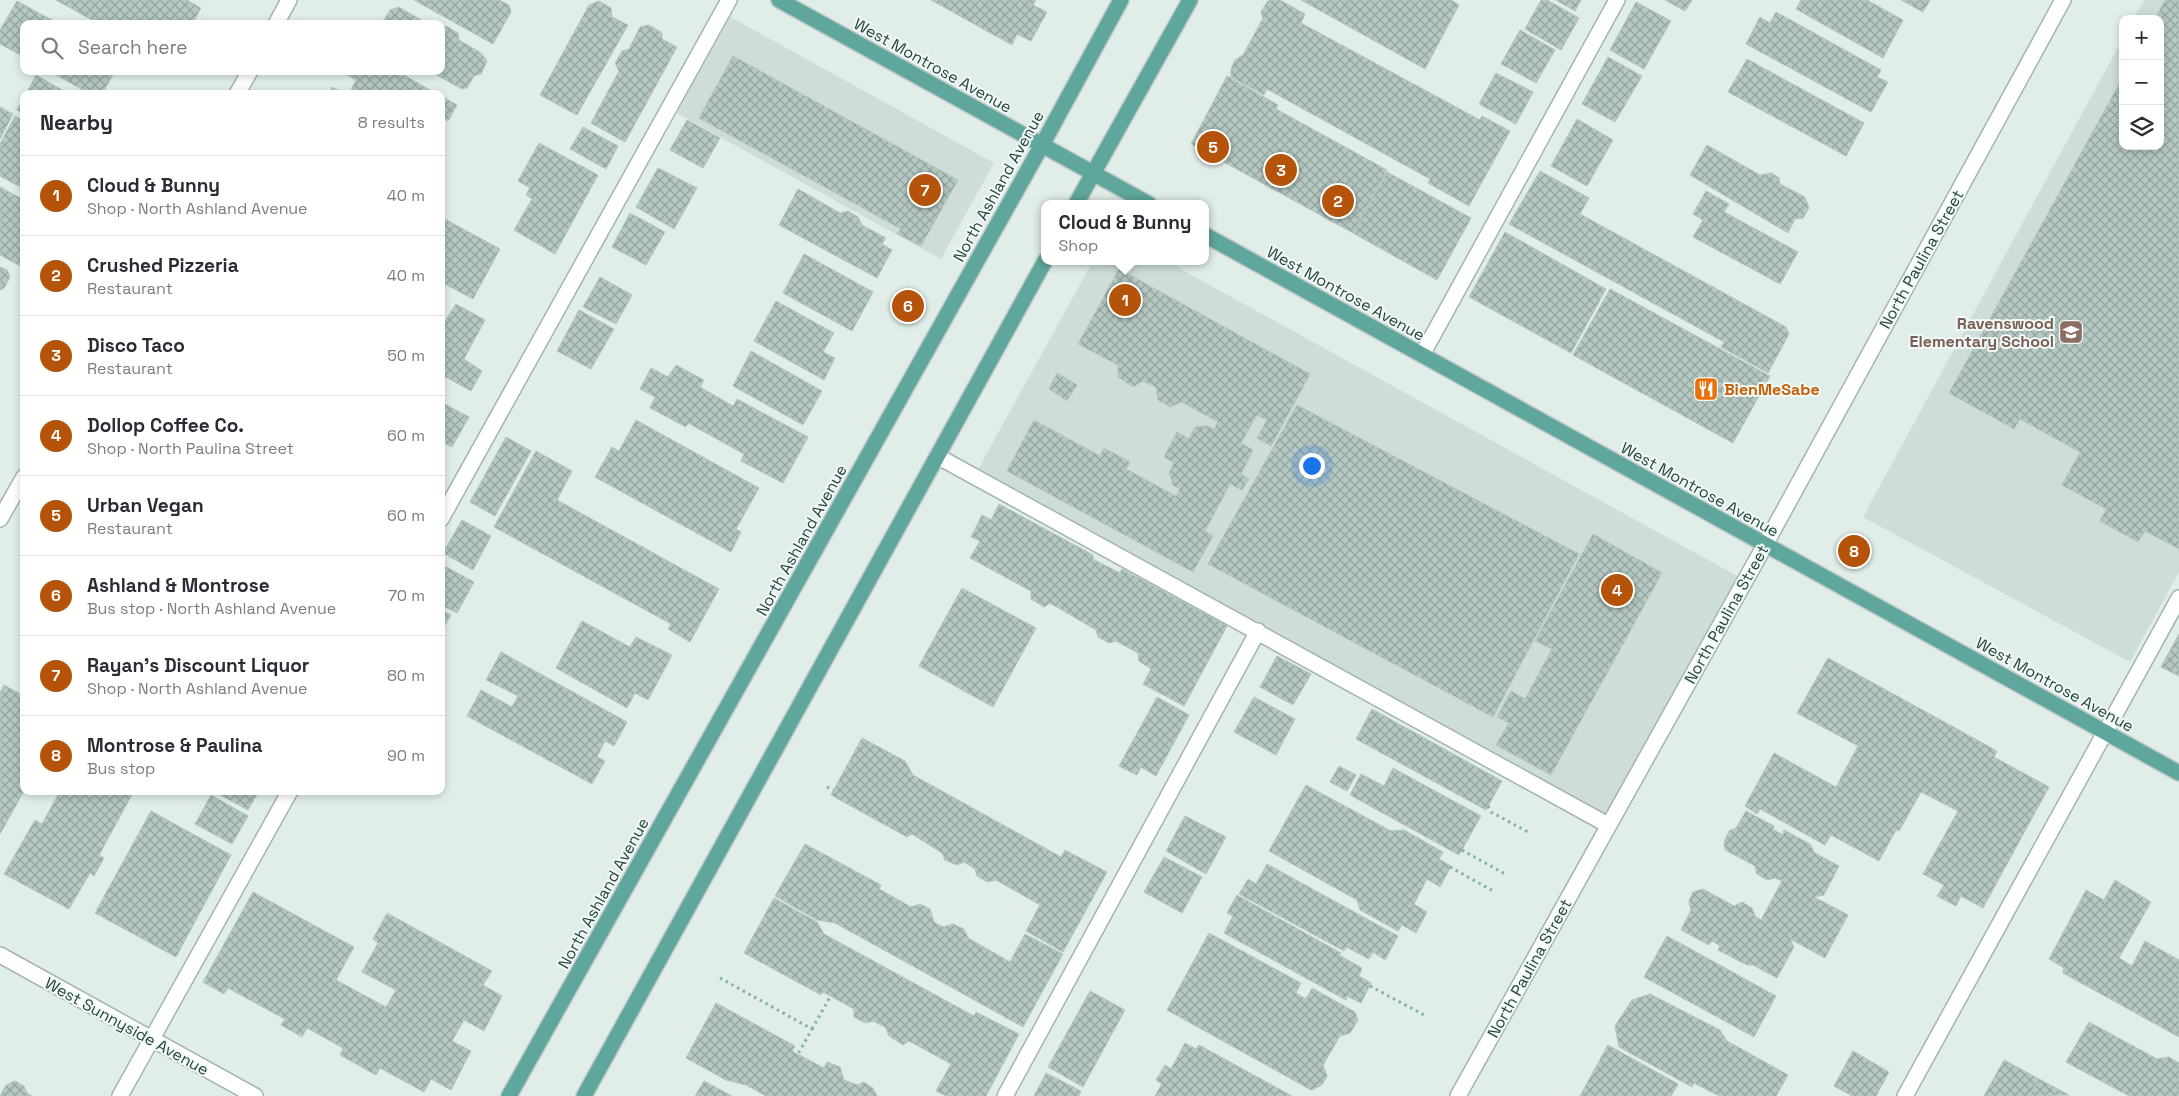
<!DOCTYPE html>
<meta charset="utf-8">
<style>
body{margin:0;font-family:"Space Grotesk",sans-serif;background:#f7f7f7;color:#2b2b33}
.controls{position:absolute;right:15px;top:15px;display:grid;overflow:hidden;border-radius:10px;box-shadow:0 2px 8px #0003}
.controls button{width:45px;height:45px;display:grid;place-items:center;padding:0;border:0;border-bottom:1px solid #e1e1e2;background:#fff;color:#2b2b33;font:25px sans-serif}
.you{position:absolute;left:1311px;top:465px;width:18px;height:18px;margin:-12px;border:4px solid #fff;border-radius:50%;background:#1a73e8;box-shadow:0 0 0 8px #1a73e833}
.badge{display:grid;place-items:center;width:32px;height:32px;border-radius:50%;background:#b45309;color:#fff;font-size:16px;font-weight:700}
.pin{position:absolute;translate:-50% -50%;border:2px solid #fff;box-shadow:0 1px 5px #0006}
.popup{position:absolute;left:1041px;top:200px;width:168px;height:65px;box-sizing:border-box;display:grid;place-content:center;border-radius:10px;background:#fff;filter:drop-shadow(0 1px 4px #0005);font-size:16px;white-space:nowrap;color:#7c7c81}
.popup b{font-size:19px;color:#2b2b33}
.popup::after{content:'';position:absolute;left:50%;top:100%;margin-left:-10px;border:10px solid transparent;border-top-color:#fff}
.list{margin:0;padding:0;list-style:none}
h2{display:flex;justify-content:space-between;align-items:center;height:65px;margin:0;padding:0 20px;font-size:21px}
h2 small{font-size:16px;font-weight:400;color:#7c7c81}
.list li{display:grid;grid-template-columns:32px 1fr auto;gap:15px;align-items:center;box-sizing:border-box;height:80px;padding:0 20px;border-top:1px solid #e1e1e2}
.list b{display:block;font-size:19px;white-space:nowrap}
.list p{margin:0;font-size:16px;white-space:nowrap;color:#7c7c81}
.list em{font-size:16px;font-style:normal;color:#7c7c81}
.icon{flex:none;width:28px;height:28px;fill:none;stroke:currentColor;stroke-width:2;stroke-linecap:round;stroke-linejoin:round}
.map{position:relative;flex:none;width:2179px;height:1096px;overflow:hidden}
.search{position:absolute;background:#fff;box-shadow:0 2px 8px #0003;left:20px;top:20px;width:425px;height:55px;display:flex;align-items:center;gap:12px;box-sizing:border-box;padding:0 18px;border-radius:10px;color:#7c7c81;font-size:19px}
.panel{position:absolute;background:#fff;box-shadow:0 2px 8px #0003;left:20px;top:90px;width:425px;height:705px;border-radius:10px}
.map>svg:first-child{display:block}
</style>
<div class="map">
<svg width="2179" height="1096" viewBox="0 0 2179 1096">
<defs>
<pattern id="building-cross-hatch" width="8" height="8" patternUnits="userSpaceOnUse" patternTransform="scale(1.25)"><rect width="8" height="8" fill="#b5c8c2"/><path d="M0 0l8 8M0 8l8-8" fill="none" stroke="#93a49f"/></pattern>
</defs>
<rect width="100%" height="100%" fill="#e0ede8"/>
<path fill="#ceddd8" d="M2144,0h35v572l-49,90 -267,-145 260,-479v108h37v-127h-27z
M727,15l267,148 -53,96 -268,-148z
M1093,261h73l573,316 -133,241 -629,-347z"/>
<path fill="url(#building-cross-hatch)" stroke="#b2c7c0" d="M56,0h131l14,8 -9,16h-93z
M414,0h85l10,5 2,7 -18,32z
M931,0h105l-3,5 14,7 -16,29 -14,-7 -5,11z
M1270,0h10l25,14 -4,9 179,97 2,-4 28,15 -41,75 -41,-23 2,-4 -163,-90 -3,6 -33,-18v-8l4,-9 8,-5 20,-37 -2,-6 6,-10z
M1301,0h150l8,5 -34,64z
M1541,0h6l32,18 -18,32 -36,-21z
M1556,0h25l-6,11z
M1665,0h27l-7,11z
M1801,0h66l36,20 -20,38 -87,-49z
M1901,0h29l-7,12z
M2165,0h14v549l-34,-18 -7,11 -38,-21 6,-12 -44,-24 18,-33 -60,-33 -6,10 -65,-36 174,-316v69h37v-127h-5z
M17,1l42,23h-35v33l-24,-13v-14z
M599,1l12,7 1,9 16,8 -51,90 -37,-20 49,-90z
M1636,2l35,19 -27,48 -34,-19z
M399,7l29,17h-43l-1,-4 6,-10z
M1776,12l105,58 -4,7 11,5 -17,30 -125,-68 14,-27 10,6z
M649,25l13,8v6l15,8 -52,95 -34,-19 28,-52 -4,-8 7,-12 7,-2 11,-22z
M446,26l12,7 1,7 22,13 6,8 -6,13 -7,2 -7,12 -5,1 -33,-18h12v-43z
M1520,30l35,20 -19,33 -35,-19z
M733,56l225,124 -37,66 -24,-12 4,-5 -202,-111z
M1608,57l34,19 -27,46 -33,-18z
M1747,59l117,64 -18,33 -118,-64z
M49,71h66l-13,23h-12z
M340,71h57l40,23h-88l7,-14z
M1496,73l37,19 -17,32 -37,-20z
M36,75l33,19h-43z
M1227,76l51,29 -2,4 111,61 -34,63 -162,-89z
M332,87l13,7h-16z
M441,96l16,9 -9,16 -7,-5z
M24,97v17l-7,-4z
M0,107l13,7 -13,25z
M15,116l9,5v68l-24,-13v-32z
M1577,119l36,21 -26,46 -36,-20z
M687,120l33,18 -17,30 -33,-18z
M583,127l35,19 -12,23 -36,-20z
M539,143l59,32 -43,79 -41,-24 18,-31 -6,-4 4,-7 -12,-7z
M1707,145l53,30 12,-2 7,5 1,6 25,13 4,11 -6,10 -8,1 -7,14 -98,-58z
M658,168l39,20 -23,41 -38,-22z
M1540,171l49,27 -9,16 206,113 3,7 -21,39 -47,-26 3,-5 -215,-118z
M1387,172l84,46 -34,62 -84,-47z
M0,187l24,13v64l-2,3 -22,-12z
M798,189l42,24 8,-2 10,6 4,8 24,13 -4,6 10,6 -15,28 -98,-53z
M1706,191l23,13 -5,8 74,40 -18,32 -87,-47 10,-17 -10,-6z
M630,213l35,19 -19,33 -34,-18z
M441,217l59,32 -27,50 -32,-17z
M1505,232l101,57 -35,64 -102,-56z
M804,254l69,38 -21,39 -69,-38z
M0,267l7,3 3,7 -6,11 -4,2z
M1119,269l191,105 -39,72 -14,-8 10,-18 -10,-5 -16,28 12,7 -12,24 8,5 -7,11 -12,-6 -25,47 8,5 -20,36 -186,-101 27,-51 66,36 4,-8 26,14 -4,7 50,27 4,-7 -7,-4 -4,-12 5,-10 -10,-6 13,-25 12,7 6,-12 12,-1 7,3 4,-7 -36,-20 -12,5 -12,-7 -2,-13 -13,-6 -10,6 -15,-10v-12l-40,-21z
M600,277l32,18 -16,29 -33,-17z
M1610,289l160,87 -37,67 -160,-88z
M776,301l58,32 -11,19 12,6 -11,22 -70,-39z
M456,304l29,16 -21,39 18,12 -11,20 -25,-14 -5,8v-58z
M579,310l35,19 -23,40 -34,-18z
M751,351l71,40 -19,34 -70,-39z
M676,365l28,15 -4,7 33,19 4,-7 71,38 -25,46 -42,-22 3,-7 -56,-31 -2,4 -36,-19 5,-11 -15,-8 11,-21 17,9z
M1057,373l20,12 -10,16 -18,-12z
M441,402l28,15 -17,30 -11,-6z
M1297,405l282,149 -86,163 -285,-153z
M636,420l123,68 -23,41 5,3 -10,20 -136,-75 17,-30 7,4z
M506,437l25,14 -36,65 -25,-14z
M536,451l36,20 -15,29 162,89 -29,53 -22,-13 3,-5 -177,-97z
M999,504l94,51v4l27,14 2,-4 105,57 -43,80 -41,-22 8,-15 -12,-8 -1,-8 -22,-12 -7,2 -11,-6 -2,-7 -46,-27 -6,4 -13,-8v-8l-61,-33 10,-17 -9,-4 11,-22 9,5z
M462,520l29,16 -18,34 -30,-17z
M1593,534l69,39 -111,202 -55,-30 13,-22 -12,-6 14,-26 14,8 27,-50 -17,-8z
M441,564l33,18 -17,31 -16,-8z
M962,588l74,40 -43,79 -74,-41z
M441,610l10,5 -10,17z
M582,621l48,26 6,-10 36,18 -24,45 -13,-7 -8,15 -71,-40z
M2179,634v42l-18,-9z
M501,652l126,70 -13,24 -9,-5 -8,16 8,4 -13,23 -125,-68 14,-26 31,17 6,-11 -32,-16z
M1277,656l34,18 -18,31 -33,-18z
M1828,658l169,93 -3,6 55,30 -66,121 -22,-12 -5,10 -19,-10 7,-11 -21,-11 35,-63 -37,-19 -22,39 -3,-1 -17,31 -48,-26 -6,10 -65,-36 -3,5 -12,-8 29,-53 62,34 22,-41 -61,-33z
M4,685l20,11v95l-24,43v-141z
M1157,697l32,18 -33,61 -15,-9 -4,8 -18,-9z
M1254,697l41,22 -19,36 -42,-23z
M1372,709l130,72 -16,29 -130,-71z
M862,738l43,23 8,14 148,82 4,-7 42,22 -44,80 -37,-21 14,-26 -44,-25 -9,2 -10,-6 -2,-7 -11,-7 -7,3 -12,-5 -3,-7 -30,-19 -5,3 -76,-42z
M1339,766l17,9 -9,16 -17,-9z
M1393,768l88,48 -22,39 -109,-60 11,-21 23,12z
M1306,785l85,46 13,-1 39,22 -4,7 12,7 -11,21 -13,-8 -13,25 13,8 -11,21 -14,-8 -4,6 -38,-21 -3,-10 -88,-49z
M60,791h74l-35,64 5,3 -10,18 -4,-3 -21,36 -65,-35 31,-54 7,4z
M213,791h46l-11,19z
M211,795l37,21 -16,28 -37,-20z
M151,811l80,44 -55,102 -81,-44z
M1746,811l28,15 -1,3 10,6 1,-5 26,14 5,9 24,13 -15,29 -10,2 34,18 -23,43 -35,-19 4,8 -17,31 -24,-13h-6l-29,-15 2,-4 -8,-5 -3,4 -28,-15 10,-20 -2,-9 4,-9 10,-3 31,17 8,-4 10,6 3,8 6,4 21,-39 -7,-3 -8,2 -10,-6 -2,-8 -30,-16 -1,-8 5,-11 7,-3z
M1185,816l41,21 -20,37 -40,-23z
M805,844l76,41 -2,4 32,18 9,-3 10,5 4,13 9,5 10,-3 11,5 4,9 42,24 15,-28 38,20 -40,73 -188,-104 -18,-3 -42,-24z
M1164,857l38,20 -20,36 -38,-21z
M1267,864l131,72 -13,24 -12,-8 -4,7 -23,-12 -2,4 -105,-57 9,-15 8,5z
M2115,880l36,22 -32,56 13,8 13,-25 34,19v77l-116,-64 1,-5 -15,-9 37,-69 18,10z
M253,892l101,55 -18,33 50,27 10,-17 -34,-18 16,-29 -5,-4 14,-26 105,58 -9,14 19,11 -18,35 -20,-11 -12,21 19,10 -20,39 -20,-11 -7,13 -44,-24 -4,7 -36,-20 3,-7 -36,-20 -5,9 -21,-12 4,-6 -4,-2 -53,-29 -4,6 -21,-12z
M1237,895l104,58 -2,2 23,13 -3,8 12,7 -10,20 -14,-7 -1,4 -122,-67 9,-17 -6,-3z
M774,898l43,24 7,12 150,82 2,-4 43,22 -33,62h-40l-10,-5 15,-27 -42,-23 -6,4 -14,-9 -4,-9 -12,-6 -8,2 -11,-6v-8l-31,-17 -2,3 -77,-42z
M1209,933l92,50 -5,10 10,6 6,-11 43,24 3,8 -8,13 -10,3 -17,29 4,11 -5,9 -11,5 -144,-80z
M1667,936l109,60 -22,41 -110,-60z
M1090,991l35,19 -42,77 -35,-20z
M1650,994l70,36 7,11 61,34 -12,21h-57l-25,-13 -2,4 -73,-40 -4,-21 17,-26z
M716,1003l79,43 -3,5 32,17 3,-6 13,5 4,13 13,5 7,-3 9,6 4,8h-111l-20,-11 -20,-5 -40,-22z
M2089,1022l68,37 12,-2 10,6v33h-50l-63,-34z
M1185,1043l11,6 3,-4 93,51h-137l7,-12 -6,-4 9,-15 6,4z
M1608,1045l70,39 -7,12h-91z
M1853,1051l36,21 -13,24h-24l-18,-10z
M2004,1060l35,19 -10,17h-45z
M1046,1073l35,18 -2,5h-45z
M2039,1079l30,16 -40,1z
M15,1081l9,5 3,7 5,3h-32l6,-11z
M704,1081l28,15h-37z"/>
<g fill="none" stroke-linecap="round" stroke-linejoin="round">
<defs>
<path id="minor" d="M276,24l13,-24
M237,94l13,-23
M1422,355l195,-355
M937,456l671,369
M0,519l24,-42
M441,519l288,-519
M0,955l255,141
M120,1096l170,-305
M1005,1096l253,-465
M1458,1096l307,-551 298,-545
M1905,1096l274,-498"/>
<path id="major" d="M779,0l370,204
M1076,204l114,-204
M1205,235l974,538
M509,1096l533,-951 79,-145
M584,1096l461,-835"/>
</defs>
<use href="#minor" stroke="#a2b5b0" stroke-width="18"/>
<use href="#major" stroke="#c0c9c8" stroke-width="18"/>
<path stroke="#7db4a9" stroke-width="3" stroke-dasharray="2.5 4" stroke-linecap="butt" d="M827,787l7,3
M1488,806l3,6 37,20
M1462,850l43,24
M1450,867l45,25
M720,978l92,51 -14,25
M1370,986l56,30
M812,1029l18,-32"/>
<use href="#minor" stroke="#fff" stroke-width="15"/>
<use href="#major" stroke="#5fa79d" stroke-width="15"/>
</g>
<defs>
<symbol id="school-square" viewBox="-11 -11 22 22"><rect x="-9" y="-9" width="18" height="18" rx="4" fill="#8d6e63" stroke="#f1f9f6"/><path d="M0-5L7-2L0 1L-7-2ZM-4 1L0 2.5L4 1V4Q0 6-4 4Z" fill="#fff"/></symbol>
<symbol id="restaurant-square" viewBox="-11 -11 22 22"><rect x="-9" y="-9" width="18" height="18" rx="4" fill="#e8710a" stroke="#f1f9f6"/><path d="M-5-6h1v4h1v-4h1v4h1v-4h1v5L-1.5 .5V6h-2V.5L-5-1ZM5-6V6H3V1.5H1.5Q1.5-4 5-6Z" fill="#fff"/></symbol>
</defs>
<g fill-rule="evenodd">
<use href="#school-square" x="2057" y="318" width="28" height="28"/>
<use href="#restaurant-square" x="1692" y="375" width="28" height="28"/>
</g>
<g text-anchor="middle" stroke-width="4" stroke-linejoin="round" paint-order="stroke">
<g font-size="16" fill="#1f3f3a" stroke="#f1f9f6">
<text transform="translate(933 65) rotate(29)" y="6">West Montrose Avenue</text>
<text transform="translate(998 186) rotate(-61)" y="6">North Ashland Avenue</text>
<text transform="translate(1921 259) rotate(-61)" y="6">North Paulina Street</text>
<text transform="translate(1346 293) rotate(29)" y="6">West Montrose Avenue</text>
<text transform="translate(1700 489) rotate(29)" y="6">West Montrose Avenue</text>
<text transform="translate(801 540) rotate(-61)" y="6">North Ashland Avenue</text>
<text transform="translate(1726 614) rotate(-61)" y="6">North Paulina Street</text>
<text transform="translate(2055 684) rotate(29)" y="6">West Montrose Avenue</text>
<text transform="translate(603 893) rotate(-61)" y="6">North Ashland Avenue</text>
<text transform="translate(1529 968) rotate(-61)" y="6">North Paulina Street</text>
<text transform="translate(127 1026) rotate(29)" y="6">West Sunnyside Avenue</text>
</g>
<g font-size="16" font-weight="bold" fill="#785e54" stroke="#f1f9f6" text-anchor="end">
<text x="2054" y="329">Ravenswood<tspan x="2054" dy="18">Elementary School</tspan></text>
</g>
<g font-size="16" font-weight="bold" fill="#c56008" stroke="#f1f9f6" text-anchor="start">
<text x="1724" y="395">BienMeSabe</text>
</g>
</g>
</svg>
<div class="controls">
<button>+</button>
<button>−</button>
<button><svg class="icon" aria-label="layers" viewBox="0 0 24 24"><path d="M12 4l9 5-9 5-9-5zM3 14l9 5 9-5"/></svg></button>
</div>
<div class="you"></div>
<div class="pin badge" style="left:1125px;top:300px">1</div>
<div class="popup"><b>Cloud &amp; Bunny</b>Shop</div>
<div class="pin badge" style="left:1338px;top:201px">2</div>
<div class="pin badge" style="left:1281px;top:170px">3</div>
<div class="pin badge" style="left:1617px;top:590px">4</div>
<div class="pin badge" style="left:1213px;top:147px">5</div>
<div class="pin badge" style="left:908px;top:306px">6</div>
<div class="pin badge" style="left:925px;top:190px">7</div>
<div class="pin badge" style="left:1854px;top:551px">8</div>
<div class="search"><svg class="icon" aria-label="search" viewBox="0 0 24 24"><circle cx="10" cy="10" r="6"/><path d="M15 15l6 6"/></svg>Search here</div>
<section class="panel">
<h2>Nearby<small>8 results</small></h2>
<ul class="list">
<li><span class="badge">1</span><div><b>Cloud &amp; Bunny</b><p>Shop · North Ashland Avenue</p></div><em>40 m</em></li>
<li><span class="badge">2</span><div><b>Crushed Pizzeria</b><p>Restaurant</p></div><em>40 m</em></li>
<li><span class="badge">3</span><div><b>Disco Taco</b><p>Restaurant</p></div><em>50 m</em></li>
<li><span class="badge">4</span><div><b>Dollop Coffee Co.</b><p>Shop · North Paulina Street</p></div><em>60 m</em></li>
<li><span class="badge">5</span><div><b>Urban Vegan</b><p>Restaurant</p></div><em>60 m</em></li>
<li><span class="badge">6</span><div><b>Ashland &amp; Montrose</b><p>Bus stop · North Ashland Avenue</p></div><em>70 m</em></li>
<li><span class="badge">7</span><div><b>Rayan's Discount Liquor</b><p>Shop · North Ashland Avenue</p></div><em>80 m</em></li>
<li><span class="badge">8</span><div><b>Montrose &amp; Paulina</b><p>Bus stop</p></div><em>90 m</em></li>
</ul>
</section>
</div>
